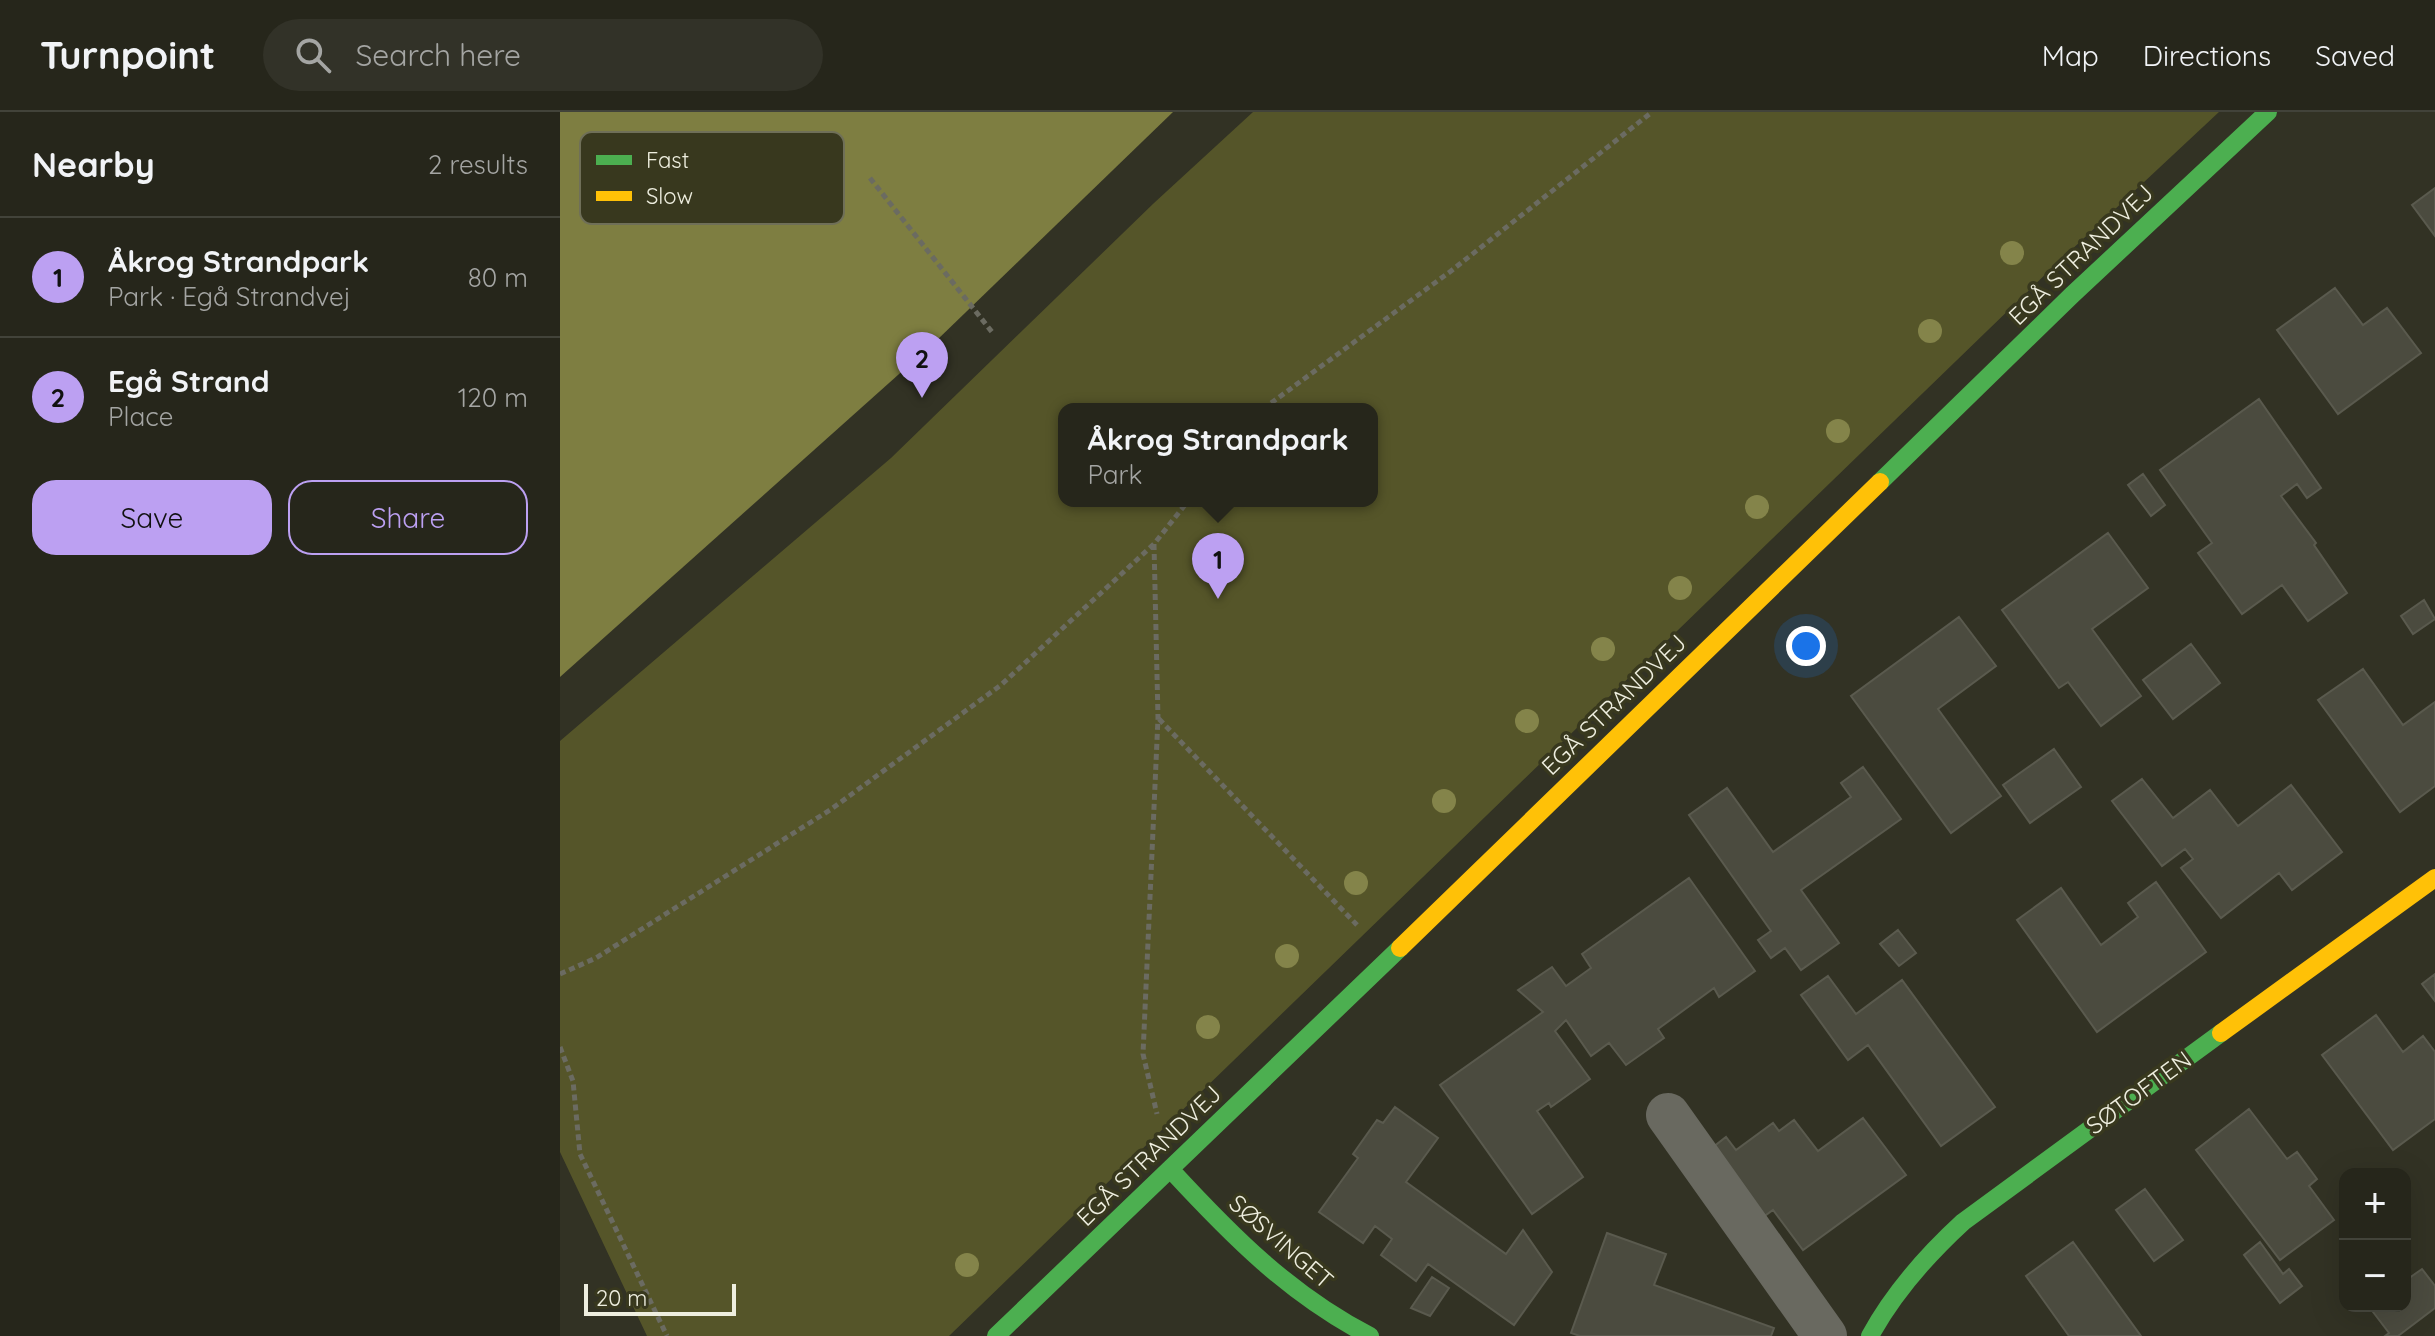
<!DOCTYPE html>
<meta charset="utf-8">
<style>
body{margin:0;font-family:Quicksand,sans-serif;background:#323228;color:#f1f3f6}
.controls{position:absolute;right:24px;bottom:24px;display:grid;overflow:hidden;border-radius:16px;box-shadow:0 8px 32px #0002}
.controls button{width:72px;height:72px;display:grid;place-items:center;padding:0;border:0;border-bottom:2px solid #42433a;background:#26261b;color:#f1f3f6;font:40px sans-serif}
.scale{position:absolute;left:24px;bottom:20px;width:152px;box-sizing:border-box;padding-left:8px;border:4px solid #eeeedf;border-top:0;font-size:22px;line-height:28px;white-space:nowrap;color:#eeeedf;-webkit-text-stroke:6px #38381e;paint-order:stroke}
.you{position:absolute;left:1246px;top:534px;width:28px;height:28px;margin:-20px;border:6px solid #fff;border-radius:50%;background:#1a73e8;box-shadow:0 0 0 12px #1a73e833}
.badge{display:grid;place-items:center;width:52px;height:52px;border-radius:50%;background:#bca0f2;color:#111;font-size:26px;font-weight:700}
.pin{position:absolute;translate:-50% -66px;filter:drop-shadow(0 2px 4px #0008)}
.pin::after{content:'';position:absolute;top:42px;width:28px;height:24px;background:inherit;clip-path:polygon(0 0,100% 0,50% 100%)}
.popup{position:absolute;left:498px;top:291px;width:320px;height:104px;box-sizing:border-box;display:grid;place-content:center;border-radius:16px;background:#26261b;filter:drop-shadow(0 2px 6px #0005);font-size:26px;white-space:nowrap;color:#a4a5a3}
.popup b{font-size:30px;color:#f1f3f6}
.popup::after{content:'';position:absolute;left:50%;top:100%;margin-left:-16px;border:16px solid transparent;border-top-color:#26261b}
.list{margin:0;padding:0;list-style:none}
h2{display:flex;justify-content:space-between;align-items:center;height:104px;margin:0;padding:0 32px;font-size:34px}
h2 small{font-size:26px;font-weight:400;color:#a4a5a3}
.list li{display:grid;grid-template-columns:52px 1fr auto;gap:24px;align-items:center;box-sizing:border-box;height:120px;padding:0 32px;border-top:2px solid #42433a}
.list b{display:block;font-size:30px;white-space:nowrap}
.list p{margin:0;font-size:26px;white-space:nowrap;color:#a4a5a3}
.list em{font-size:26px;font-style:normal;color:#a4a5a3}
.actions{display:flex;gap:16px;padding:24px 32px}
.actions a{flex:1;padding:18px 0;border:2px solid #bca0f2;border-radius:24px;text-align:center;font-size:28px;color:#bca0f2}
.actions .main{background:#bca0f2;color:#111}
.icon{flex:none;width:44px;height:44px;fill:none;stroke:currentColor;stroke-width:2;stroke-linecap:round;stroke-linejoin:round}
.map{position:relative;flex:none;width:1875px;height:1224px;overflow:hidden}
header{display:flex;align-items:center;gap:48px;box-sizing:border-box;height:112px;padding:0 40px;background:#26261b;border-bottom:2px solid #42433a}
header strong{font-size:38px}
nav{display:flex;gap:44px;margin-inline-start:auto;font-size:28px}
.search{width:560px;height:72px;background:#323228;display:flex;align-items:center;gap:20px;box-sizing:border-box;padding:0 28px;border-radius:44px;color:#a4a5a3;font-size:30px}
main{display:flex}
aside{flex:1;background:#26261b}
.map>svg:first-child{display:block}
</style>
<header>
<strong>Turnpoint</strong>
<div class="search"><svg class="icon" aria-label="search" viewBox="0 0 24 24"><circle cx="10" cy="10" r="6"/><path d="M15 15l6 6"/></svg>Search here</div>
<nav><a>Map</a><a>Directions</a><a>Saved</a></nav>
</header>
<main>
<aside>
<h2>Nearby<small>2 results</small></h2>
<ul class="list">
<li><span class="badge">1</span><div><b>Åkrog Strandpark</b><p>Park · Egå Strandvej</p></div><em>80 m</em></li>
<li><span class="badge">2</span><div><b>Egå Strand</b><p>Place</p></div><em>120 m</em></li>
</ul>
<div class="actions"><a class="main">Save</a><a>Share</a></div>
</aside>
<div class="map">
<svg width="1875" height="1224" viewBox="0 0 1875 1224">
<rect width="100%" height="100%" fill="#323224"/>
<path fill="#555529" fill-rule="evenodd" d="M693,0h966l-167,156 -1103,1068h-302l-87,-184v-411l331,-283 263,-255zM504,297h308v92h-308z"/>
<path fill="#7e7e41" d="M0,0h613l-237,229 -376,336z"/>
<path fill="#4b4b3f" stroke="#5a5a4e" stroke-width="2" d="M1875,76v48l-23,-31z
M1775,176l28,37 24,-17 34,45 -83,61 -61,-84z
M1699,287l62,89 -14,10 -10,-14 -16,12 35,47 -2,2 33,48 -39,28 -26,-36 -40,29 -44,-61 14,-10 -52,-73z
M1583,362l22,31 -14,11 -23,-31z
M1548,421l40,55 -56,41 49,67 -40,30 -33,-44 -9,6 -57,-78z
M1864,488l11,19 -22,15 -12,-18z
M1399,505l37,49 -58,43 63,87 -50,37 -100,-137z
M1631,532l29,39 -47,36 -30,-39z
M1803,557l40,56 32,-23v84l-35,26 -82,-112z
M1494,637l27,38 -51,36 -27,-38z
M1303,655l38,52 -100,71 38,53 -38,27 -16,-22 -14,10 -13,-18 13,-9 -82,-116 38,-27 46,64 78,-55 -10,-14z
M1582,667l31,39 37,-28 28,36 53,-41 51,67 -50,38 -13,-17 -58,45 -40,-50 12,-9 -8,-10 -23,17 -50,-65z
M1129,766l66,93 -36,26 -5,-9 -56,41 6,9 -38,27 -17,-22 -18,13 -25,-36 -11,11 35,48 -39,28 -2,-4 -12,8 46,66 -51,37 -92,-129 103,-73 -25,-22 34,-23 14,19 25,-18 -9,-14z
M1596,770l50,70 -109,80 -80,-112 44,-32 40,57 37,-28 -10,-14z
M1338,818l18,23 -17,13 -19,-22z
M1875,862v27l-13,-17z
M1268,864l28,38 46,-34 93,127 -54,39 -73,-101 -20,15 -47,-65z
M1816,903l27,37 20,-16 12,16v67l-42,31 -71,-95z
M835,995l43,31 -32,44 100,72 17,-24 29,42 -38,53 -86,-61 -12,17 -35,-26 11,-16 -17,-13 -12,17 -44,-31 39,-54 -5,-4 24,-34 6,3z
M1689,997l38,50 10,-7 20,27 -8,7 25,34 -54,40 -84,-110z
M1303,1006l43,57 -103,75 -30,-40 -14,10 -51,-69 18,-14 10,13 37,-27 6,8 15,-11 24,31z
M1585,1077l38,51 -29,21 -38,-51z
M1047,1121l59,21 -12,31 120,43 -3,8h-191l-9,-3z
M1513,1130l68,94h-72l-43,-60z
M1700,1130l23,32 6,-5 13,17 -22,17 -36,-48z
M1862,1157l13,17v22l-37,28h-13l4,-3 -19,-25 35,-2v-25z
M872,1165l17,11 -19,28 -19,-8z"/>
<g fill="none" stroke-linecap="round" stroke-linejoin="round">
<path stroke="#6b6b61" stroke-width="5" stroke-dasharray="6 4" stroke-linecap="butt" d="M310,66l122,154
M703,297l188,-138 201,-159
M594,432l4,174 -15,336 14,60
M599,607l198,206
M0,862l36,-16 234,-148 171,-125 153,-141 34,-43
M0,935l13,34 7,73 87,182"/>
<path stroke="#696960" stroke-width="44" d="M1108,1003l157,221"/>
<path stroke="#4caf50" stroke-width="18" d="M1320,370l192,-187 196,-183
M611,1058c60,65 119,125 199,166
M436,1224l404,-388
M1310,1224c24,-44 56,-80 93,-114l258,-189"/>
<path stroke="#ffc107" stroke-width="18" d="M840,836l480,-466
M1661,921l214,-155"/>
</g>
<g fill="#84844a">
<circle cx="1452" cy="141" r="12"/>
<circle cx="1370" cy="219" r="12"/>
<circle cx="1278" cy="319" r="12"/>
<circle cx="1197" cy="395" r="12"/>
<circle cx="1120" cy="476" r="12"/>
<circle cx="1043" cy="537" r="12"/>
<circle cx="967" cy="609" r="12"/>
<circle cx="884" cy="689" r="12"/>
<circle cx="796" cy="771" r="12"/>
<circle cx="727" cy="844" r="12"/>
<circle cx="648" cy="915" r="12"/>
<circle cx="407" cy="1153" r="12"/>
</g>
<g text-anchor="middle" stroke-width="7" stroke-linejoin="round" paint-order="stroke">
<g font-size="24" fill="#eeeedf" stroke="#38381e">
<text transform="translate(1521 143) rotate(-44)" y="8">EGÅ STRANDVEJ</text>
<text transform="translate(1054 593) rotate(-44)" y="8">EGÅ STRANDVEJ</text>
<text transform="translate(1579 981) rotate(-36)" y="8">SØTOFTEN</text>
<text transform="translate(589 1044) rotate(-44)" y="8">EGÅ STRANDVEJ</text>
<text transform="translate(721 1130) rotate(41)" y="8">SØSVINGET</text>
</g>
</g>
<rect x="20" y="20" width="264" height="92" rx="12" fill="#38381e" stroke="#6f6f58" stroke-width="2"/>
<rect x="36" y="43" width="36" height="10" fill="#4caf50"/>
<rect x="36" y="79" width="36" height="10" fill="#ffc107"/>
<g font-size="22" fill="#eeeedf">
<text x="86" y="56">Fast</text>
<text x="86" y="92">Slow</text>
</g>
</svg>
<div class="controls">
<button>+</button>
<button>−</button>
</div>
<div class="scale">20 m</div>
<div class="you"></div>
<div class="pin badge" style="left:658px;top:487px">1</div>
<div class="popup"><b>Åkrog Strandpark</b>Park</div>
<div class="pin badge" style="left:362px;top:286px">2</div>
</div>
</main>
